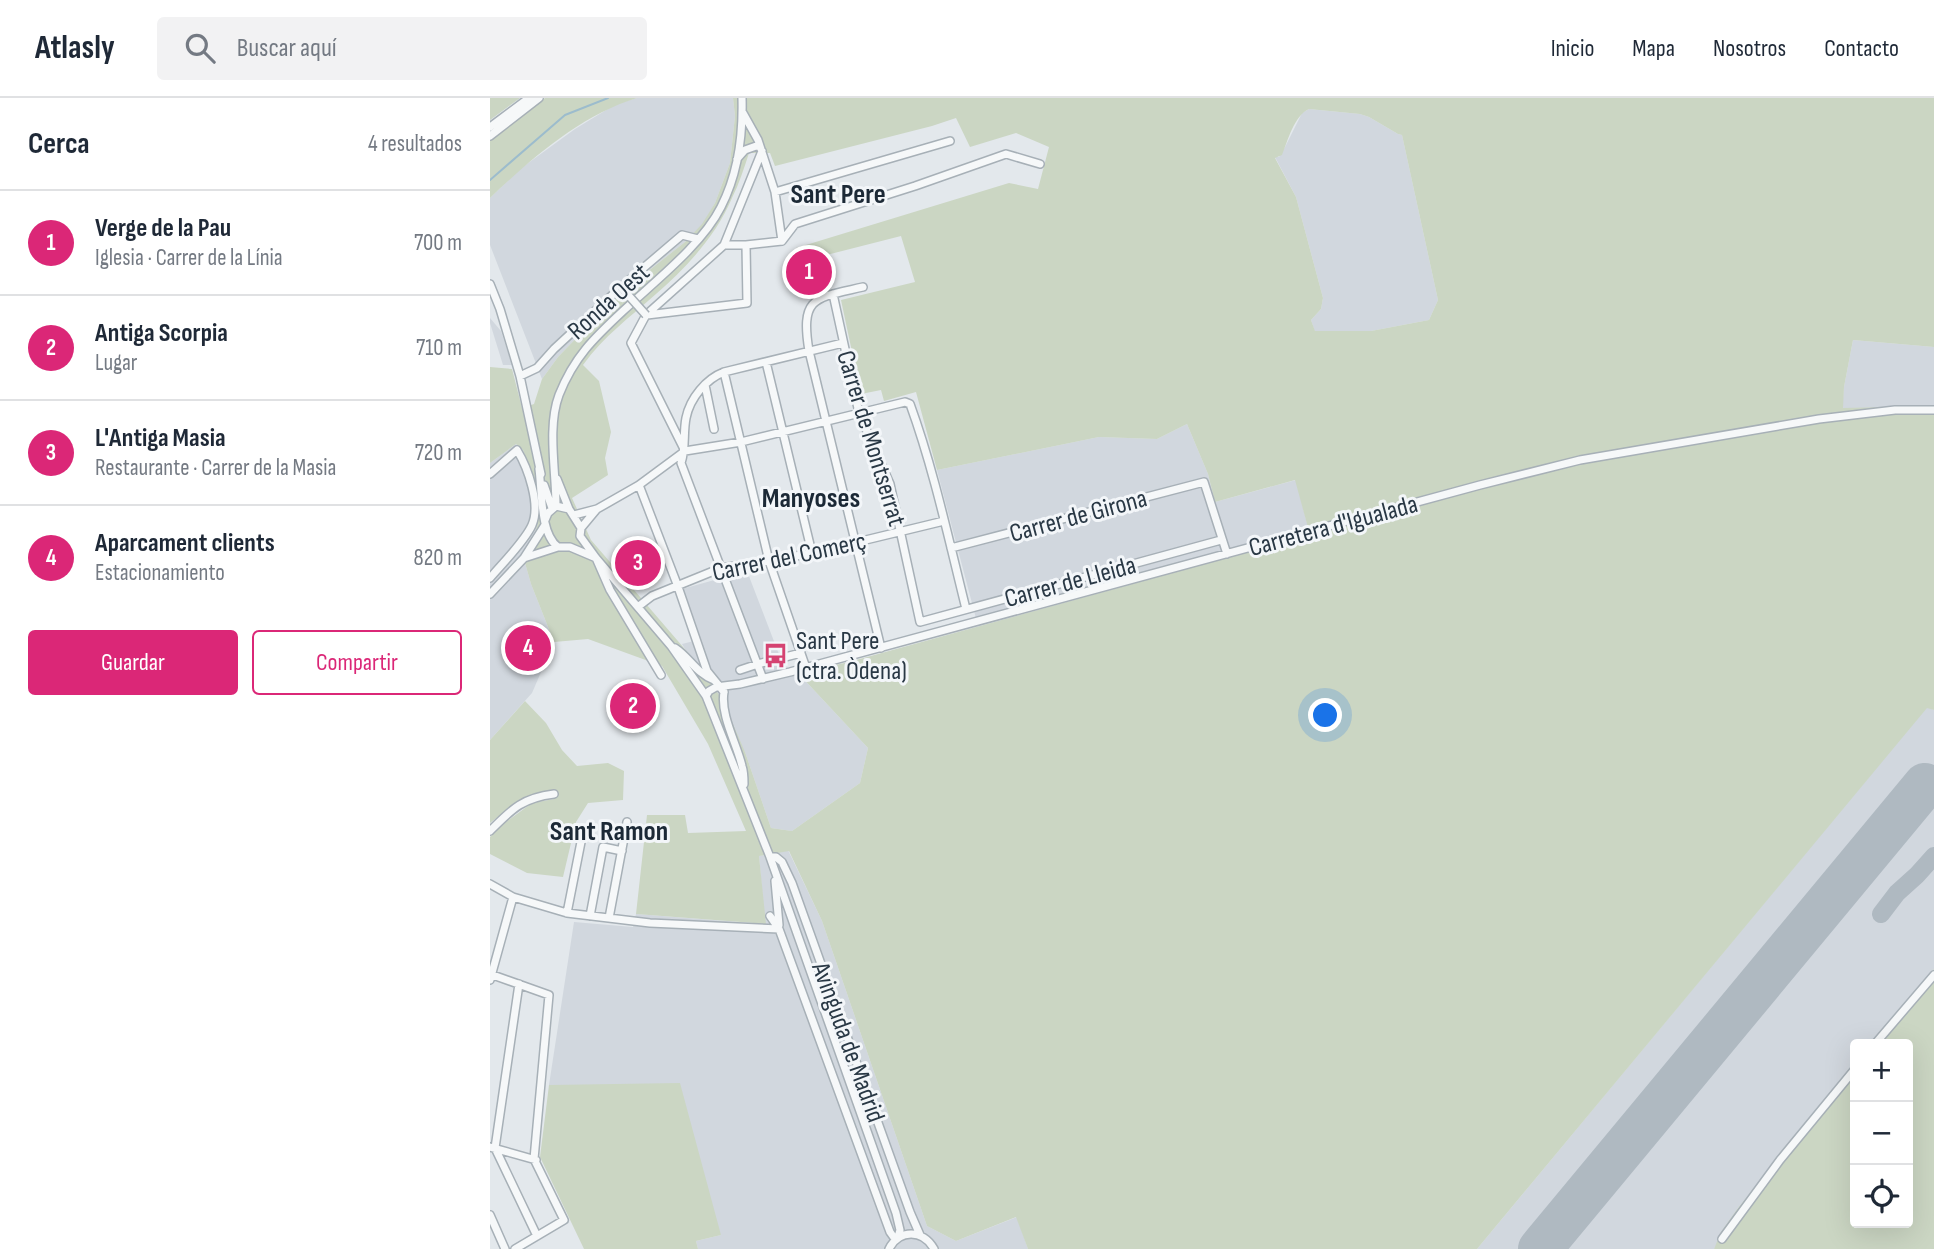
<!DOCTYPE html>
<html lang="es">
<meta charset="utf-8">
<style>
body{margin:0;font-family:"Sofia Sans Condensed",sans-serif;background:#f2f2f3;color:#1f2937}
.controls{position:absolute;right:21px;bottom:21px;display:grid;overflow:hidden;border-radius:7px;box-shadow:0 7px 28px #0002}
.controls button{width:63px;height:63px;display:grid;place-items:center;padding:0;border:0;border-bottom:2px solid #e0e1e3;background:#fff;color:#1f2937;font:35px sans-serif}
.you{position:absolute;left:836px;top:618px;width:24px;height:24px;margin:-18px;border:5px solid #fff;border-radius:50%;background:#1a73e8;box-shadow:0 0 0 10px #1a73e833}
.badge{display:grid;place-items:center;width:46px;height:46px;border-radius:50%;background:#db2777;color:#fff;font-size:23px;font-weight:700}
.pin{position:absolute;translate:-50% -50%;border:4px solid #fff;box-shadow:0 2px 7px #0006}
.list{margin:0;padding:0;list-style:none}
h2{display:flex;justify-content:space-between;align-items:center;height:91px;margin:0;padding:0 28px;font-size:30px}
h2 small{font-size:23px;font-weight:400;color:#747a83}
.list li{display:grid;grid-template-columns:46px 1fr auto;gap:21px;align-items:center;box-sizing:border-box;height:105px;padding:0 28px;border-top:2px solid #e0e1e3}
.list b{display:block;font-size:26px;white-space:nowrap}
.list p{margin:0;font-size:23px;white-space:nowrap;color:#747a83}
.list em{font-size:23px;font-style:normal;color:#747a83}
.actions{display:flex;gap:14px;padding:21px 28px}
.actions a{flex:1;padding:16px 0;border:2px solid #db2777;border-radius:7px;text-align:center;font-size:24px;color:#db2777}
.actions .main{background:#db2777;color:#fff}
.icon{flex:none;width:38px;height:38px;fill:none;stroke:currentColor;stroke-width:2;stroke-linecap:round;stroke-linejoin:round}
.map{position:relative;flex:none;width:1444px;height:1151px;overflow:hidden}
header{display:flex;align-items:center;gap:42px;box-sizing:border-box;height:98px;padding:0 35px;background:#fff;border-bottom:2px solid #e0e1e3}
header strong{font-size:33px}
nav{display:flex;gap:38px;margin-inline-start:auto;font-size:24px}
.search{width:490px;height:63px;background:#f2f2f3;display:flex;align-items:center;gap:18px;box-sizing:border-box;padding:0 24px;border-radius:7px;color:#747a83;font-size:26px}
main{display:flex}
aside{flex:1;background:#fff}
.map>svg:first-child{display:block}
</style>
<header>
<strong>Atlasly</strong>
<div class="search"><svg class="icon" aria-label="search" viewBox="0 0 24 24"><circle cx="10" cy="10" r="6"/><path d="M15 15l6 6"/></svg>Buscar aquí</div>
<nav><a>Inicio</a><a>Mapa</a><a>Nosotros</a><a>Contacto</a></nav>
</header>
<main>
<aside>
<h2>Cerca<small>4 resultados</small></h2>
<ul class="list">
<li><span class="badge">1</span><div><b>Verge de la Pau</b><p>Iglesia · Carrer de la Línia</p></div><em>700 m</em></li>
<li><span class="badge">2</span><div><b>Antiga Scorpia</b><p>Lugar</p></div><em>710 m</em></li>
<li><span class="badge">3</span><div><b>L'Antiga Masia</b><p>Restaurante · Carrer de la Masia</p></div><em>720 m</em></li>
<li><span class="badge">4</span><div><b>Aparcament clients</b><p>Estacionamiento</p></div><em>820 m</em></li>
</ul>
<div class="actions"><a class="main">Guardar</a><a>Compartir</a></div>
</aside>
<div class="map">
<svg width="1444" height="1151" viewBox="0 0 1444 1151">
<rect width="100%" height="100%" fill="#e3e8ec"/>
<path fill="#d1d7de" d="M147,0h96l2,18 -5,47 -15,40 -12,21 -18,18 -67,53 -60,62 -16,22 -52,-134v-47l30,-29 55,-40 41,-25z
M819,11l51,5 9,3 29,17 4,1 36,165 -9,20 -58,11 -56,1 -4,-12 10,-11 2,-11 -27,-101 -21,-40h4l6,-10 17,-34z
M0,220l11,13 11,34h-9l-13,-42z
M1363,242l81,7v59l-92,3 2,-22z
M697,326l21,50 7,28 81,-22 14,55 -332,91 -41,-156 162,-33 58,2z
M26,346l7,6 7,18 8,55 -13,40 6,21 23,58 -22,51 -42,47v-277z
M257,473l38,99 13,3 70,75 -8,35 -68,48 -21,-3 -26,-76 -63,-108 16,-4 -16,-51z
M1437,609l7,3v259l-63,75h-16v20l-117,144 -24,41h-237z
M298,752l34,71 105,305 29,15 61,-24 11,32h-330l-2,-8 25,-6 -172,-150 25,-163 59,5 3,-13 129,10 -6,-68z"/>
<path fill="#cbd6c3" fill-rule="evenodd" d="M0,0h30l-30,22z
M55,0h92c-56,17 -105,60 -147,100v-57z
M243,0h1201v249l-81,-7 -9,47 -1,21 91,-2v304l-7,-2 -450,541h-449l-12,-32 -60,24 -29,-15 -105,-305 -33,-70 -30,5 7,68 -130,-10 11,-99h38l3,18 58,-2 -38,-87 -46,-78 -74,-27 -34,3 -23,-58 -6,-21 13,-40 -8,-55 -7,-18 -7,-6 -26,19v-96l22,2 10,39 12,-4 8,-25 16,-22 60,-62 67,-53 17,-18 13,-21 15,-40 5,-47zM819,11l51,5 9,3 29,17 4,1 36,165 -9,20 -58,11h-56l-4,-11 10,-11 2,-11 -27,-101 -21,-39 7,-3c6,-15 12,-39 27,-46zM466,20l14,29 46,-14 33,14 -11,42 -29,-6 -213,65 3,14 102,-26 14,46 -74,18 20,94 20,-4 3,11 32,-9 21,78 162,-33 58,2 30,-15 21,50 7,28 80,-22 15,55 -461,127 -51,11 70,75 -8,35 -68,48 -21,-3 -26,-76 -22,-51 -21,-32 -111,-129 -19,-42 36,-23 -3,-17 6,-26 -12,-51 -16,-16c21,-29 46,-47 73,-71 30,-26 60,-58 76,-96 7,-14 12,-30 17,-45h21l5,13 157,-40z
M35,603l21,22 16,27 15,16 31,-3 16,8 -1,29 -35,3 -12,19 -13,55 -36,-4 -37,-19v-17l16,-15 26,-19 22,-4 2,-8c-27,1 -45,15 -66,32v-83z
M1444,871v280h-220l7,-17 17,-24 117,-144v159h53v-179h-37z
M190,985l41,152 -25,6 2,8h-114l-44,-92 9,-72z"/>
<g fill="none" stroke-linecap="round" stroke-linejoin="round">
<path stroke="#9cbccd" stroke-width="2" d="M0,82l75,-65 43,-17"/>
<path stroke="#afb9c1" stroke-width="18" d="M1429,695l15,4
M1391,816l16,-21 20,-18 17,-19"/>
<path stroke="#afb9c1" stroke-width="44" d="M1050,1151l385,-464"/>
<defs>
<path id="minor" d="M253,15l15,27 17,52 7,49
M0,29l39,-29
M0,38l49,-38
M247,61l8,-9 14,-5
M285,94l175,-51
M292,143l13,-17 120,-38 91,-32 34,10
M234,147h22l36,-4
M0,186l10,25 20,67 21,98
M373,189c-48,11 -63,9 -54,64l72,297
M343,196l26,119 31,71 30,138 301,-82
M157,217l100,-12 -1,-58
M276,264l46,191
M234,274l45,189 37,107
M30,278l17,-8 17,-19 67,-62 61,-52 16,4
M215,287l9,44
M194,351l-53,-106 15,-28 78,-70 38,-94
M49,371c3,22 1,65 19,78h12l26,11 14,32 51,85
M0,376l27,-24c11,18 24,55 15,75 -7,16 -30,39 -42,53
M67,381l12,30
M54,387l8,23
M149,387l38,99 30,87 17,21
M66,408c0,-35 -9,-79 3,-111 15,-38 35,-57 64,-84 31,-29 79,-66 98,-104 17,-33 22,-73 21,-109
M84,417l23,-6 42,-24 46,-34 56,-9 164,-40 5,2c24,66 39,137 56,205
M55,422l3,-7 8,-7 13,3 12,19 -1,8 16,22 75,88 35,50 64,161 126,356 4,17 -2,7
M91,430l15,-18
M461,450l253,-66 23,72
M34,460l34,-11
M0,496l34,-36 21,-33
M149,508l13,-10 69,-28 48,-7 43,-8 132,-32
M185,550c15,10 21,25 39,32
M250,572l18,-6 43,-11
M273,581l-82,-216c5,-15 2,-30 5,-45 4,-20 20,-39 38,-46l119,-29
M234,594c-4,23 13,52 18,74 2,6 2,12 2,18
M216,598l3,-5 7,-4 24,-3 50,-12 690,-187 100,-25 239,-41 76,-9h39
M0,733c22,-22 32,-33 64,-37
M280,759h6l6,5 10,21 118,329 10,23
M285,783l4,44
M0,786l23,13 54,16 83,10 129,6
M77,815l14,-71
M100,818l13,-69 19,4
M280,818l9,13 111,303 5,7
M119,820l18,-96
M0,876l59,21 -15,164 30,61 -49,29
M0,882l23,-83
M29,886l-24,164 42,88
M1385,946l59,-69
M0,1049l46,13
M0,1117l15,34
M1232,1141l58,-79 75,-91
M399,1151c10,-20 34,-20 45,0"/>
</defs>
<use href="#minor" stroke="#a7b0b7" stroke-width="10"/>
<use href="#minor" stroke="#f6f8f9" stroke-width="7"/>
<defs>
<path id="minor-bridge" d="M131,189l25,28"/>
</defs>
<use href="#minor-bridge" stroke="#a7b0b7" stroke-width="10" stroke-linecap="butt"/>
<use href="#minor-bridge" stroke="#f6f8f9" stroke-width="7"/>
</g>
<defs>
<symbol id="bus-bare" viewBox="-9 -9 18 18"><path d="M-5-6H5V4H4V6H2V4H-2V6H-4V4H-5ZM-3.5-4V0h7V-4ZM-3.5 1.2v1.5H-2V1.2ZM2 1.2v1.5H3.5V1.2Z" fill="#d54372" stroke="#f3f6f9" stroke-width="2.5" paint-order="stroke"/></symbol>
</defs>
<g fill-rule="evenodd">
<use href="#bus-bare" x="268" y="540" width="35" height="35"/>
</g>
<g text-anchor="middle" stroke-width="6" stroke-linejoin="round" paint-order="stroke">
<g font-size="26" fill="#293845" stroke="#f3f6f9">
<text transform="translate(118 203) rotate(-42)" y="9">Ronda Oest</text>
<text transform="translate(382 340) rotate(73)" y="9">Carrer de Montserrat</text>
<text transform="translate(588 417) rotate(-15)" y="9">Carrer de Girona</text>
<text transform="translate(843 427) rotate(-15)" y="9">Carretera d'Igualada</text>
<text transform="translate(299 458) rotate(-12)" y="9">Carrer del Comerç</text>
<text transform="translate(580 483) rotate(-15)" y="9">Carrer de Lleida</text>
<text transform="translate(359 944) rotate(70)" y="9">Avinguda de Madrid</text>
</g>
<g font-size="26" fill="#293845" stroke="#f3f6f9" text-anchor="start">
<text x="306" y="551">Sant Pere<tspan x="306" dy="30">(ctra. Òdena)</tspan></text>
</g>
<g font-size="28" font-weight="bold" fill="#1c2936" stroke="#f3f6f9">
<text x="348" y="105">Sant Pere</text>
<text x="321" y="409">Manyoses</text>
<text x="119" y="742">Sant Ramon</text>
</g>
</g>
</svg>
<div class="controls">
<button>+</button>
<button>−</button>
<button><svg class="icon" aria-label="locate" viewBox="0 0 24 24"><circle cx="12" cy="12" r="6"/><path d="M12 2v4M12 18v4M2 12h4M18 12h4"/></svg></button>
</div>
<div class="you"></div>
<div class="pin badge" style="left:319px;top:174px">1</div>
<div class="pin badge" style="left:143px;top:608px">2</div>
<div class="pin badge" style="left:148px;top:465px">3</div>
<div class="pin badge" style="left:38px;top:550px">4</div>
</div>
</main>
